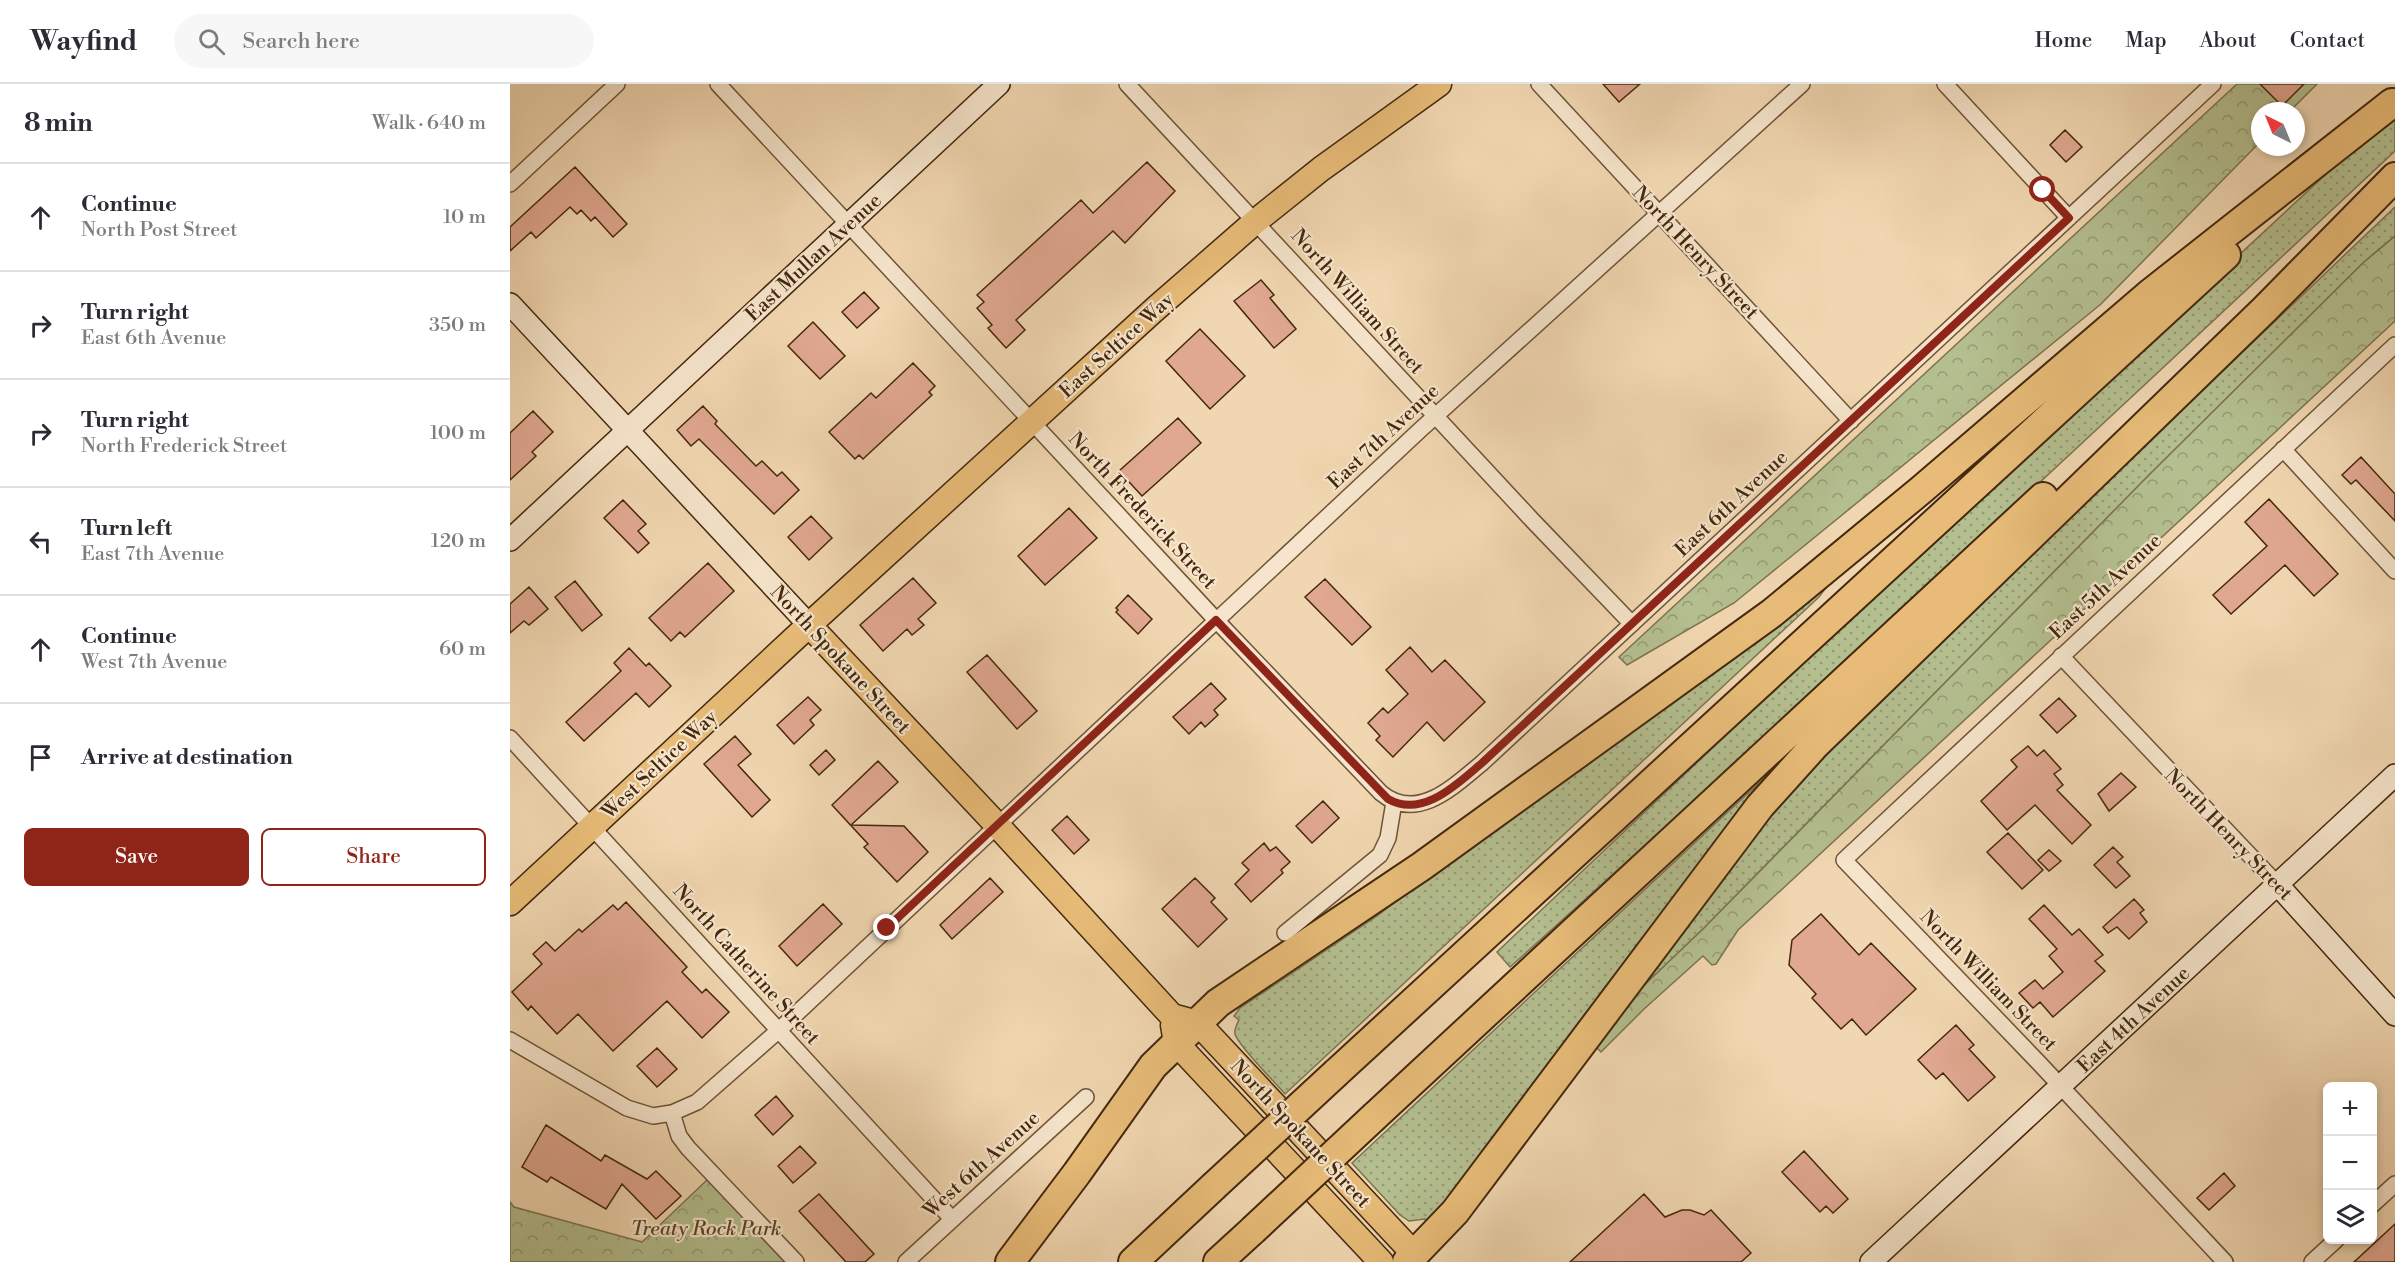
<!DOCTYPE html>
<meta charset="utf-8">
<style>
body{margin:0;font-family:"Libre Bodoni",serif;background:#f7f7f7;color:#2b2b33}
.controls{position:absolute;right:18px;bottom:18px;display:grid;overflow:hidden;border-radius:9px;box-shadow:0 3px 9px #0003}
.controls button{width:54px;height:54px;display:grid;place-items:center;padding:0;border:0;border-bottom:2px solid #e1e1e2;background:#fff;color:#2b2b33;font:30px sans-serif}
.compass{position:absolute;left:1741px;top:18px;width:54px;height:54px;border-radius:50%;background:#fff;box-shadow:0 3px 9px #0003;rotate:317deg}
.stop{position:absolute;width:18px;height:18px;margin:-14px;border:4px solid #8f2418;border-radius:50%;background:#fff}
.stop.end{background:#8f2418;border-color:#fff;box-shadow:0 2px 6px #0008}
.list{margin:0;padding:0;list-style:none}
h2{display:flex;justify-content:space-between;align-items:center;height:78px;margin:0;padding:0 24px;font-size:26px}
h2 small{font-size:20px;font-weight:400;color:#7c7c81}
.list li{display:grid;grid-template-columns:39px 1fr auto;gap:18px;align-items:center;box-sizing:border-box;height:108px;padding:0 24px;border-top:2px solid #e1e1e2}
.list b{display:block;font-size:22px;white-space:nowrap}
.list p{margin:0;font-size:20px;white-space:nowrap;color:#7c7c81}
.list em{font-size:20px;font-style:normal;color:#7c7c81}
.actions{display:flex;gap:12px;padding:18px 24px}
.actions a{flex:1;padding:14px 0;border:2px solid #8f2418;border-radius:9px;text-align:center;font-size:21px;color:#8f2418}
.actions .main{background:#8f2418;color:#fff}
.icon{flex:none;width:33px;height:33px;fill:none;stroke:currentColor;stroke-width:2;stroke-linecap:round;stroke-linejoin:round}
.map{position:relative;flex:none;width:1885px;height:1178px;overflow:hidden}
header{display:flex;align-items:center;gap:36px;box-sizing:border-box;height:84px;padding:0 30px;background:#fff;border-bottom:2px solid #e1e1e2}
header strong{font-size:28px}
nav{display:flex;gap:33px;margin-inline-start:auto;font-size:21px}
.search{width:420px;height:54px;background:#f7f7f7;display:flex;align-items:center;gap:15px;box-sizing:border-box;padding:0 21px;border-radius:33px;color:#7c7c81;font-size:22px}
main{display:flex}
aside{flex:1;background:#fff}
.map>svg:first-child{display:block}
</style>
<header>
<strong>Wayfind</strong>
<div class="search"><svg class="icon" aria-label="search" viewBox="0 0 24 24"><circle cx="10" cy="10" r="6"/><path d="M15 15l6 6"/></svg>Search here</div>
<nav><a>Home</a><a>Map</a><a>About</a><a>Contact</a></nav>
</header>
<main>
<aside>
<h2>8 min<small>Walk · 640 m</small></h2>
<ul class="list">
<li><svg class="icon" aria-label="ahead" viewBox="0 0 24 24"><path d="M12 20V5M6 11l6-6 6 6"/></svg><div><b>Continue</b><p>North Post Street</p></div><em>10 m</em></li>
<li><svg class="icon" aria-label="right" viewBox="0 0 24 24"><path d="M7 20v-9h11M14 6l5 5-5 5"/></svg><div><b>Turn right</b><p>East 6th Avenue</p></div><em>350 m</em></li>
<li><svg class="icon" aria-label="right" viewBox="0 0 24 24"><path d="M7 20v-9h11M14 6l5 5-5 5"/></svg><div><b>Turn right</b><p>North Frederick Street</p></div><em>100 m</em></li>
<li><svg class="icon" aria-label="left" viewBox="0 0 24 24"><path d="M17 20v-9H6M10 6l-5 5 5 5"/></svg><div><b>Turn left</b><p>East 7th Avenue</p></div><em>120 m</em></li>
<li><svg class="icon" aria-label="ahead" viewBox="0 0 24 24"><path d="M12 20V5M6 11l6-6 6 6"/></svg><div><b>Continue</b><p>West 7th Avenue</p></div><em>60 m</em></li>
<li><svg class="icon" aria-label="arrive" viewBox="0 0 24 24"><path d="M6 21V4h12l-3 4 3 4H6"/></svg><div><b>Arrive at destination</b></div></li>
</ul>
<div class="actions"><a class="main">Save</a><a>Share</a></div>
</aside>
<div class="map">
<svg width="1885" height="1178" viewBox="0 0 1885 1178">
<defs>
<pattern id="grass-dots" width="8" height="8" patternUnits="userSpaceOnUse" patternTransform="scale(1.5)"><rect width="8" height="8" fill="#b4bf90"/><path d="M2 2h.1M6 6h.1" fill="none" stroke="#949b74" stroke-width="1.8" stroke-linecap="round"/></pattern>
<pattern id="park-crowns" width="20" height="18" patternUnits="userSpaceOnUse" patternTransform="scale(1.5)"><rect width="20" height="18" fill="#b4bf90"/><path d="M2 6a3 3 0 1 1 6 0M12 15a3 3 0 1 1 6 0" fill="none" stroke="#949b74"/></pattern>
</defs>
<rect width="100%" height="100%" fill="#f1d7b1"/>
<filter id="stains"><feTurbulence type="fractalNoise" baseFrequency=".00333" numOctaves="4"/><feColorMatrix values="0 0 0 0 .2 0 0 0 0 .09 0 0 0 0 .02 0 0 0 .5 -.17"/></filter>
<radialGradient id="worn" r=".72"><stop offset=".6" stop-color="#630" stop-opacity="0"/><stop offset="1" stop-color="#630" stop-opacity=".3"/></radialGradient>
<path fill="url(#grass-dots)" stroke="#7c744f" stroke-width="1.5" d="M1885,26v41c-293,274 -586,548 -885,816l-13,-15 419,-397z
M1885,123v29l-31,26 -215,213 -445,453 -72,69 150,-203 264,-255z
M1318,501l-9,12 -534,497c-10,-12 -47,-48 -50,-60 -1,-5 2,-10 4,-14l-5,-4 6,-8 137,-92 144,-111 302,-219z
M1297,654l-378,489 -4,-8 -16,2 -9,-6 -48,-52z"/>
<path fill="url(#park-crowns)" stroke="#7c744f" stroke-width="1.5" d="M1727,0h80l-27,27h-30v31l-159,162 -367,299 -107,62 -8,-8z
M1885,152v85l-657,609 -22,34 -4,1 -9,-9 -59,53 -43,43 -6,-6 37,-49 72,-69 445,-453 215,-213z
M198,1095l78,83h-276v-60l4,5 128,35z"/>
<path fill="#e1a891" stroke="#43280e" stroke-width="1.5" d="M1093,0h37l-21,18z
M1750,0h44l-22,22z
M1555,46l17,17 -16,15 -16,-17z
M637,78l28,29 -50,52 -12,-12 -97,89 9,10 -19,18 -18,-20 4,-3 -15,-17 7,-6 -7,-7 104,-95 12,13z
M65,83l52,57 -14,13 -18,-20 -4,4 -10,-11 -4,4 -7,-7 -34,31 -5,-6 -21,19v-24z
M751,196l13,15 -4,3 26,31 -22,19 -40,-47z
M354,208l15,16 -22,20 -15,-16z
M303,238l32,34 -25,23 -32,-33z
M690,245l45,47 -35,33 -44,-48z
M403,279l22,23 -6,6 3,3 -69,64 -4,-4 -4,4 -26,-27 42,-39 5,5z
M193,322l14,15 -2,3 41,42 6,-5 15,15 5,-4 17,18 -25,24 -75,-75 -8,7 -14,-16z
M23,327l20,21 -21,20 4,4 -26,24v-47z
M668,334l23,25 -59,53 -23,-25z
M1851,373l34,37v27l-39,-41 -5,4 -9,-9z
M1759,415l69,75 -24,22 -29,-31 -54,49 -18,-19 54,-49 -22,-24z
M113,416l23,24 -8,7 11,12 -11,10 -34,-35z
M559,424l28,30 -52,47 -27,-29z
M301,432l21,22 -23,22 -21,-23z
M198,479l26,28 -49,46 -5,-5 -9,9 -22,-23z
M403,494l23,25 -18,16 6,6 -12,10 -5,-6 -24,22 -23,-26z
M815,495l46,48 -19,18 -47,-48z
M65,497l27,34 -20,16 -27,-34z
M19,503l19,22 -19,16 -5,-4 -14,12v-29z
M618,511l24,24 -14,15 -22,-22 2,-2 -2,-2z
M900,563l22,25 13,-12 40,42 -41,39 -17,-19 -34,35 -17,-17 4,-4 -12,-13 15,-15 5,5 20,-19 -22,-24z
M119,564l17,18 3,-3 22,23 -22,21 -13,-14 -52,48 -18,-19 55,-51 -7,-8z
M477,571l50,56 -20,18 -50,-57z
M701,599l15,16 -12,11 4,5 -13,12 -4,-5 -12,12 -16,-17z
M298,613l13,13 -11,10 4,5 -20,19 -17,-19z
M1549,614l17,18 -19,17 -17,-18z
M225,652l16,18 -13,11 32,35 -18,17 -48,-53z
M1518,662l9,10 7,-6 17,19 -7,5 9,11 -6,5 34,35 -19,19 -37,-39 -28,25 -26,-29 33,-31 3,-3 -6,-7z
M316,666l9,10 -16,15 -9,-10z
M368,677l20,21 -47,43 53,1 24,26 -31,30 -33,-35 4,-3 -36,-39z
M1611,689l15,14 -27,24 -11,-17z
M813,717l16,17 -27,25 -16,-17z
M557,732l22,24 -15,14 -22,-24z
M1498,749l35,37 -21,19 -35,-37z
M754,759l6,8 6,-4 14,15 -9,8 2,3 -32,29 -16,-18 14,-14 -7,-7z
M1603,763l10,10 -6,5 13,14 -14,12 -22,-23z
M1539,766l12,11 -12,10 -11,-11z
M480,794l13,14 -51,47 -12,-14z
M685,794l20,20 -4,4 16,17 -29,28 -36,-38z
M1624,815l10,11 -4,3 7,9 -18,17 -12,-12 -9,6 -5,-6z
M116,818l61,65 -5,5 20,21 4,-4 23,23 -27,26 -35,-37 -54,50 -35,-37 -21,20 -26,-28 -3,4 -16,-18 30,-28 -9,-10 13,-12 9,9 24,-22 3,3 31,-27 5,5z
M313,820l19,20 -45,42 -18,-20z
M1534,821l28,30 7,-6 24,26 -8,6 10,10 -52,46 -13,-15 -7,6 -14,-15 16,-13 8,9 20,-17 -14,-16 8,-7 -28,-30z
M1311,830l38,41 12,-12 45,46 -50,46 -14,-16 -11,10 -29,-31 4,-4 -27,-29 3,-25z
M1446,941l18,20 -5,4 26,28 -27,24 -25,-28 -7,6 -18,-19z
M147,964l20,21 -20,18 -20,-21z
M266,1012l17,20 -20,19 -18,-20z
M36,1041l55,36 4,-6 42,24 9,-8 25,25 -25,23 -34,-35 -16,25 -55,-32 -4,5 -25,-15z
M290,1062l16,17 -23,20 -15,-17z
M1294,1067l44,48 -15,14 -7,-7 -6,6 -38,-40z
M1714,1089l11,13 -26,24 -12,-12z
M309,1110l55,60 -9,8h-19l-47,-51z
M1134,1110l21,23 17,-7h8l14,5 7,-5 40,43 -10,9h-171z
M1885,1140v38h-41z"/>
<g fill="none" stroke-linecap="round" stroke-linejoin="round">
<defs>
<path id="street" d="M208,0l498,536 165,173c36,30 73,-7 101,-30l731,-679
M617,0l406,437 99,103
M1029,0l312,337
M1435,0l124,134
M0,100l107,-100
M1773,365l112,122
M1551,572l216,228
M0,654l442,481
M775,849l95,-78 8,-17 6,-36
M0,956l117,68 26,8 19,-3 25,-11 82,-72 641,-600 382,-346
M162,1029l7,23 9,12 108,114
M1862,1121l23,-21
M396,1178l180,-165
M1715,1178l-186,-199 -195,-203 551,-515
M1802,1178l24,-22"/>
<path id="secondary" d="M0,220l299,321
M0,456l489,-456
M1767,800l118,131
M1361,1178l524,-487"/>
<path id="primary" d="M299,541l188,200 175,191 26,7 217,232
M0,819l299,-278 345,-315 102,-89 65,-52 118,-85
M663,941l3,18 205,219"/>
<path id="highway" d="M826,989l890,-818
M865,1032l668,-619
M500,1178l67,-89 76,-107 65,-63 204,-137 350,-253 149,-123 231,-198 240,-189
M623,1178l80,-75
M708,1178l35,-32
M897,1178l48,-50 305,-406 55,-61 450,-436 130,-132"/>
</defs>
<use href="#street" stroke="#6e5437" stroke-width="18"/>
<use href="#secondary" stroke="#43280e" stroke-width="24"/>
<use href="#primary" stroke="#43280e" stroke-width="27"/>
<use href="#highway" stroke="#43280e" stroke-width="32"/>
<use href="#street" stroke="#f6e5cc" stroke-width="15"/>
<use href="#secondary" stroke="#f6e5cc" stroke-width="21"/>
<use href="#primary" stroke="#e8bc78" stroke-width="24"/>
<use href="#highway" stroke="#e8bc78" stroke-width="28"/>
<defs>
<path id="highway-bridge" d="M703,1103l123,-114
M743,1146l122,-114"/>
</defs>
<use href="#highway-bridge" stroke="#43280e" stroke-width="32" stroke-linecap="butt"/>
<use href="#highway-bridge" stroke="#e8bc78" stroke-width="28"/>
</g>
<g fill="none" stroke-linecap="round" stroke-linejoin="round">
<path stroke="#8f2418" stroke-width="8" d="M377,844l329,-308 172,179c35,20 70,-16 94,-36l587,-545 -26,-28"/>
</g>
<g text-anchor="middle" stroke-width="4.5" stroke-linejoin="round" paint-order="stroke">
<g font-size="20" fill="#43280e" stroke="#f6e5cc">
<text transform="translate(1186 168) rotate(47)" y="7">North Henry Street</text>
<text transform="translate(303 173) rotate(-43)" y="7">East Mullan Avenue</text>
<text transform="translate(848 217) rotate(48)" y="7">North William Street</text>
<text transform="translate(606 261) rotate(-42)" y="7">East Seltice Way</text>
<text transform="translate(873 352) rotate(-43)" y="7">East 7th Avenue</text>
<text transform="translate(1221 419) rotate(-43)" y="7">East 6th Avenue</text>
<text transform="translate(633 426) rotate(47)" y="7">North Frederick Street</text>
<text transform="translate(1595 502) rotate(-43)" y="7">East 5th Avenue</text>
<text transform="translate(331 575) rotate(47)" y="7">North Spokane Street</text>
<text transform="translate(149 680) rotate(-43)" y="7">West Seltice Way</text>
<text transform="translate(1719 750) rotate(46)" y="7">North Henry Street</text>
<text transform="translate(237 880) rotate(48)" y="7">North Catherine Street</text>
<text transform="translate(1479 896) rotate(46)" y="7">North William Street</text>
<text transform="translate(1623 935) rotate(-43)" y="7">East 4th Avenue</text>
<text transform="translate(791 1049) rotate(47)" y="7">North Spokane Street</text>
<text transform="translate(471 1080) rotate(-42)" y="7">West 6th Avenue</text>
</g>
<g font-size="20" font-style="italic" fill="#5a4628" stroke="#f6e5cc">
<text x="196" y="1151">Treaty Rock Park</text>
</g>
</g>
<rect width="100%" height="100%" filter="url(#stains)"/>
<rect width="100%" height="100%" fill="url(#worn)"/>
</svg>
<div class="controls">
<button>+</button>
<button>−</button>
<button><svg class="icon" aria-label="layers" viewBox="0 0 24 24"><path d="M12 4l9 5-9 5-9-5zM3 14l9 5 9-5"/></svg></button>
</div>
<svg class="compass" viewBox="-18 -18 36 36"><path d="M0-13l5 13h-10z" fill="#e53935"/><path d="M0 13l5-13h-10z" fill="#7c7c81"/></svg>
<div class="stop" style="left:1533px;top:106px"></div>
<div class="stop end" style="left:377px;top:844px"></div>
</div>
</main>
